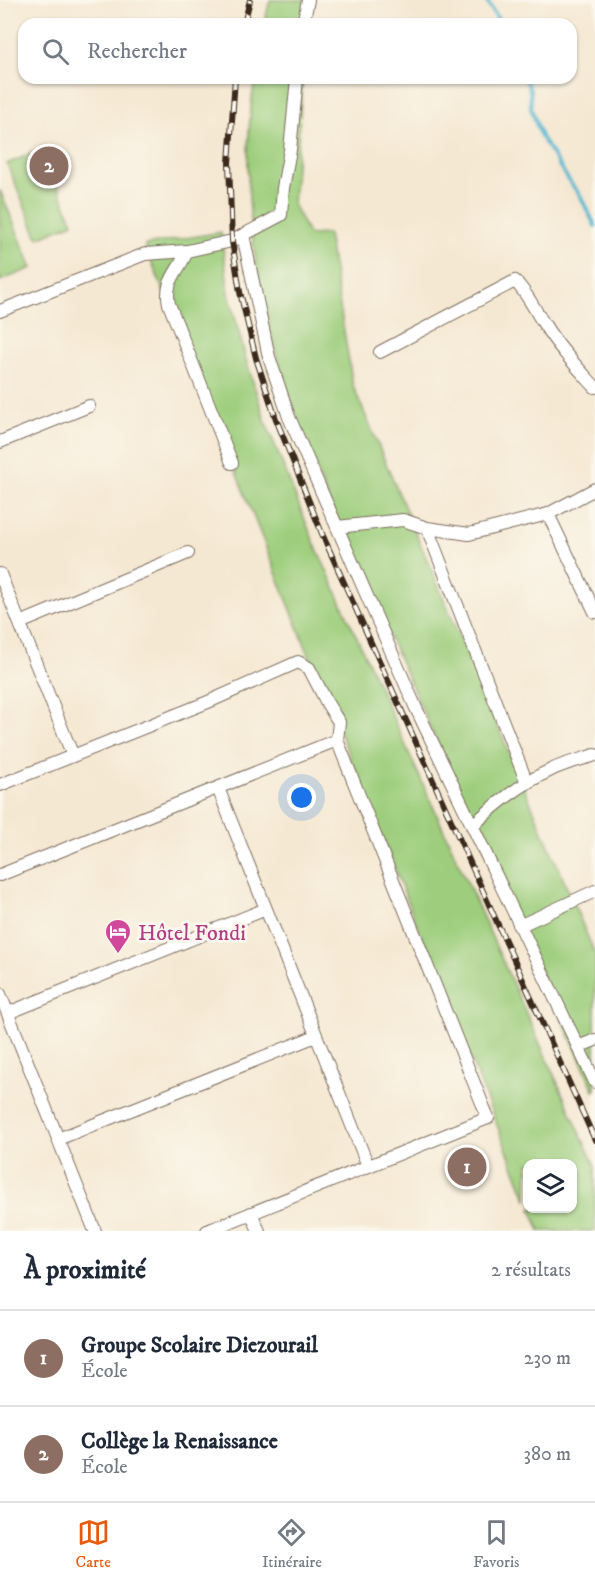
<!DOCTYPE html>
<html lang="fr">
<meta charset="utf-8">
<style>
body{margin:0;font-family:"IM FELL DW Pica",serif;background:#f2f2f3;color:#1f2937}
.controls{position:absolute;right:18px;bottom:18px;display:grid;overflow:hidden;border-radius:12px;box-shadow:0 2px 4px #0004}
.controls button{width:54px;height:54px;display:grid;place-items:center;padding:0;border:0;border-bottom:2px solid #e0e1e3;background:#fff;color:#1f2937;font:30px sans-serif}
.you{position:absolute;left:302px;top:798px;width:21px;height:21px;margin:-15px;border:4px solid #fff;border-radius:50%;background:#1a73e8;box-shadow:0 0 0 9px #1a73e833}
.badge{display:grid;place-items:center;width:39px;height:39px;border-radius:50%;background:#ea580c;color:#fff;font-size:20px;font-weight:700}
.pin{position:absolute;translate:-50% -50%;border:3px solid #fff;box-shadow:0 2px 6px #0006}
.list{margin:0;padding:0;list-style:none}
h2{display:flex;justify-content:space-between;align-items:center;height:78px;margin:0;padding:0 24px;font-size:26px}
h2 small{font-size:20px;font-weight:400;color:#747a83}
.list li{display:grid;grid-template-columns:39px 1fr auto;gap:18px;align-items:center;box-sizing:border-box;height:96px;padding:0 24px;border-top:2px solid #e0e1e3}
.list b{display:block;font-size:22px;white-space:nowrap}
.list p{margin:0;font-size:20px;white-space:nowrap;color:#747a83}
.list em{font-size:20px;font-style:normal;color:#747a83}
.icon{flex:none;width:33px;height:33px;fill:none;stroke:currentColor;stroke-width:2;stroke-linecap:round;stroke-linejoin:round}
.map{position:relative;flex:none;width:595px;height:1231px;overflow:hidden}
.search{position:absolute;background:#fff;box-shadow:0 2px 4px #0004;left:18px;right:18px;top:18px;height:66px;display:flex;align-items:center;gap:15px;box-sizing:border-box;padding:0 21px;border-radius:18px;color:#747a83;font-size:22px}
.sheet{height:270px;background:#fff}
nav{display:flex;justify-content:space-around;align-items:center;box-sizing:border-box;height:84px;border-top:2px solid #e0e1e3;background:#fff;font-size:16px;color:#747a83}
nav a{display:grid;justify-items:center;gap:3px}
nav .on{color:#ea580c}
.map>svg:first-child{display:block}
</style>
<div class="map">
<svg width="595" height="1231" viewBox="0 0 595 1231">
<rect width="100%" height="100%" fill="#fbf7ec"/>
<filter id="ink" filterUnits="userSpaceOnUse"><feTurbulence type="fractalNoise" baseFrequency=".0167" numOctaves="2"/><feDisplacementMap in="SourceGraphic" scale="12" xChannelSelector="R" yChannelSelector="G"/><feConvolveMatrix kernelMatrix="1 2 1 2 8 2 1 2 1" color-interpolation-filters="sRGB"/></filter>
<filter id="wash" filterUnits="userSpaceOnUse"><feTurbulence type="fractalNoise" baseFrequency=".008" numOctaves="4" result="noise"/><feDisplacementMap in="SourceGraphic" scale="24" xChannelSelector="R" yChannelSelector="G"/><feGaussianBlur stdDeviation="1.35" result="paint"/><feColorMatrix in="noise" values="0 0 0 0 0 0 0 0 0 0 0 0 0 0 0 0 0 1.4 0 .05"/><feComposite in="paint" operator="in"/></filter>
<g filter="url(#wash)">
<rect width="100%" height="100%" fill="#f5e8d2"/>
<path fill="#9ece7d" stroke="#6c7c4e" stroke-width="1.5" d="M270,0h41l-2,24h-45z
M255,78h48l-10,126 16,31 19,-1 25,152 242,568v138c-59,-131 -118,-261 -177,-392 -87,-195 -200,-401 -163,-622z
M42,149l31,74 -35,15 -31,-74z
M0,190l32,78 -32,13z
M221,232l8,62 17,66 20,63 47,117 282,626v65h-55l-9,-22 41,-1v-44h-44l-1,36 -382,-955z"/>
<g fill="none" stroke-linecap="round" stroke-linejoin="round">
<path stroke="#55b8d3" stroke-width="4" d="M486,0l15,24
M525,78l5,12 1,18 10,29 30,47 9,11 15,31"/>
</g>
</g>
<g filter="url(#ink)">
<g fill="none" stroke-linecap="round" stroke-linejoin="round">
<defs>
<path id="street" d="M303,24l5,-24
M243,235l26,122 20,60 126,289 180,376
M187,251c-8,21 -23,29 -18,53l63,159
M0,311l145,-57 42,-3 45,-10 49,-26 2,-27 7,-38 7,-72
M380,352l135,-71c13,13 19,28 29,43 14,23 33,43 51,63
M0,442l89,-36
M548,514l47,98
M337,527l66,-7 24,8 42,6 79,-20 47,-25
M427,528l100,255
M0,574l73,182
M20,623l168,-70
M0,785l208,-83 90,-40 11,6 18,35 8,13 4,6 -2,18 151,378 -281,113
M218,788l150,378
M472,826c24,-22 48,-42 79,-56 14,-7 29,-10 44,-15
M0,875l337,-135
M519,926l76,-35
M0,994l95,237
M8,1013l258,-104
M578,1047l17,-7
M58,1139l258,-103
M251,1213l8,18"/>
</defs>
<use href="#street" stroke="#7c6c5d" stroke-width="14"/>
<use href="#street" stroke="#fff" stroke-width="12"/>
<defs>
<path id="rail" d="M244,24l6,-24
M235,78l-6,85 3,78 8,51 16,66 20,61 47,117 272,604"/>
</defs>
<use href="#rail" stroke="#3b2a1e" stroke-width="6"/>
<use href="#rail" stroke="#fbf7ec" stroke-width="4" stroke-dasharray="11" stroke-linecap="butt"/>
</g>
</g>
<defs>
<symbol id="hotel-pin" viewBox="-11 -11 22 30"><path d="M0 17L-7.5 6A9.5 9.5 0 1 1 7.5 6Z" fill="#d1479c" stroke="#fbf7ec"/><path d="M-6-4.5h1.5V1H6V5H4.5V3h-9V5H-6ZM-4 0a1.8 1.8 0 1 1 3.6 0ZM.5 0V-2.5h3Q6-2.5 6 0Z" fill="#fff"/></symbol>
</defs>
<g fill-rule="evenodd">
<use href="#hotel-pin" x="103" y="917" width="30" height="40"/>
</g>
<g text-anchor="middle" stroke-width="6" stroke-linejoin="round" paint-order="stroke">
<g font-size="22" fill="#b23c85" stroke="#fbf7ec" text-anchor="start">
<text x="138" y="940">Hôtel Fondi</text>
</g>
</g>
</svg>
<div class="controls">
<button><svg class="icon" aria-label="layers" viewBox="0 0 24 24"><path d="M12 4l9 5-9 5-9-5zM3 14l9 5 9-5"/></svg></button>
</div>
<div class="you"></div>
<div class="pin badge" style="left:467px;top:1167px;background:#8d6e63">1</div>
<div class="pin badge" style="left:49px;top:166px;background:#8d6e63">2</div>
<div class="search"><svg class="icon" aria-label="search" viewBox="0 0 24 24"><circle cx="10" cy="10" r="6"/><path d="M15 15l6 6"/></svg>Rechercher</div>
</div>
<section class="sheet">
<h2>À proximité<small>2 résultats</small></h2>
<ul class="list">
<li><span class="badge" style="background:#8d6e63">1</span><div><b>Groupe Scolaire Diezourail</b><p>École</p></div><em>230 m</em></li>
<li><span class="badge" style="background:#8d6e63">2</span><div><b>Collège la Renaissance</b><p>École</p></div><em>380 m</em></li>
</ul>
</section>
<nav>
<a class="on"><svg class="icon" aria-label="map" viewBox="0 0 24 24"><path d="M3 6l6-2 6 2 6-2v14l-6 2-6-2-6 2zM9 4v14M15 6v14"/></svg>Carte</a>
<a><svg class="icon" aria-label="directions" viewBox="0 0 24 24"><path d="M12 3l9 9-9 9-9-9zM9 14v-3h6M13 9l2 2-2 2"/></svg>Itinéraire</a>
<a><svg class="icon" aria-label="saved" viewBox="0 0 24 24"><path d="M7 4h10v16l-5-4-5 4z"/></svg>Favoris</a>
</nav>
